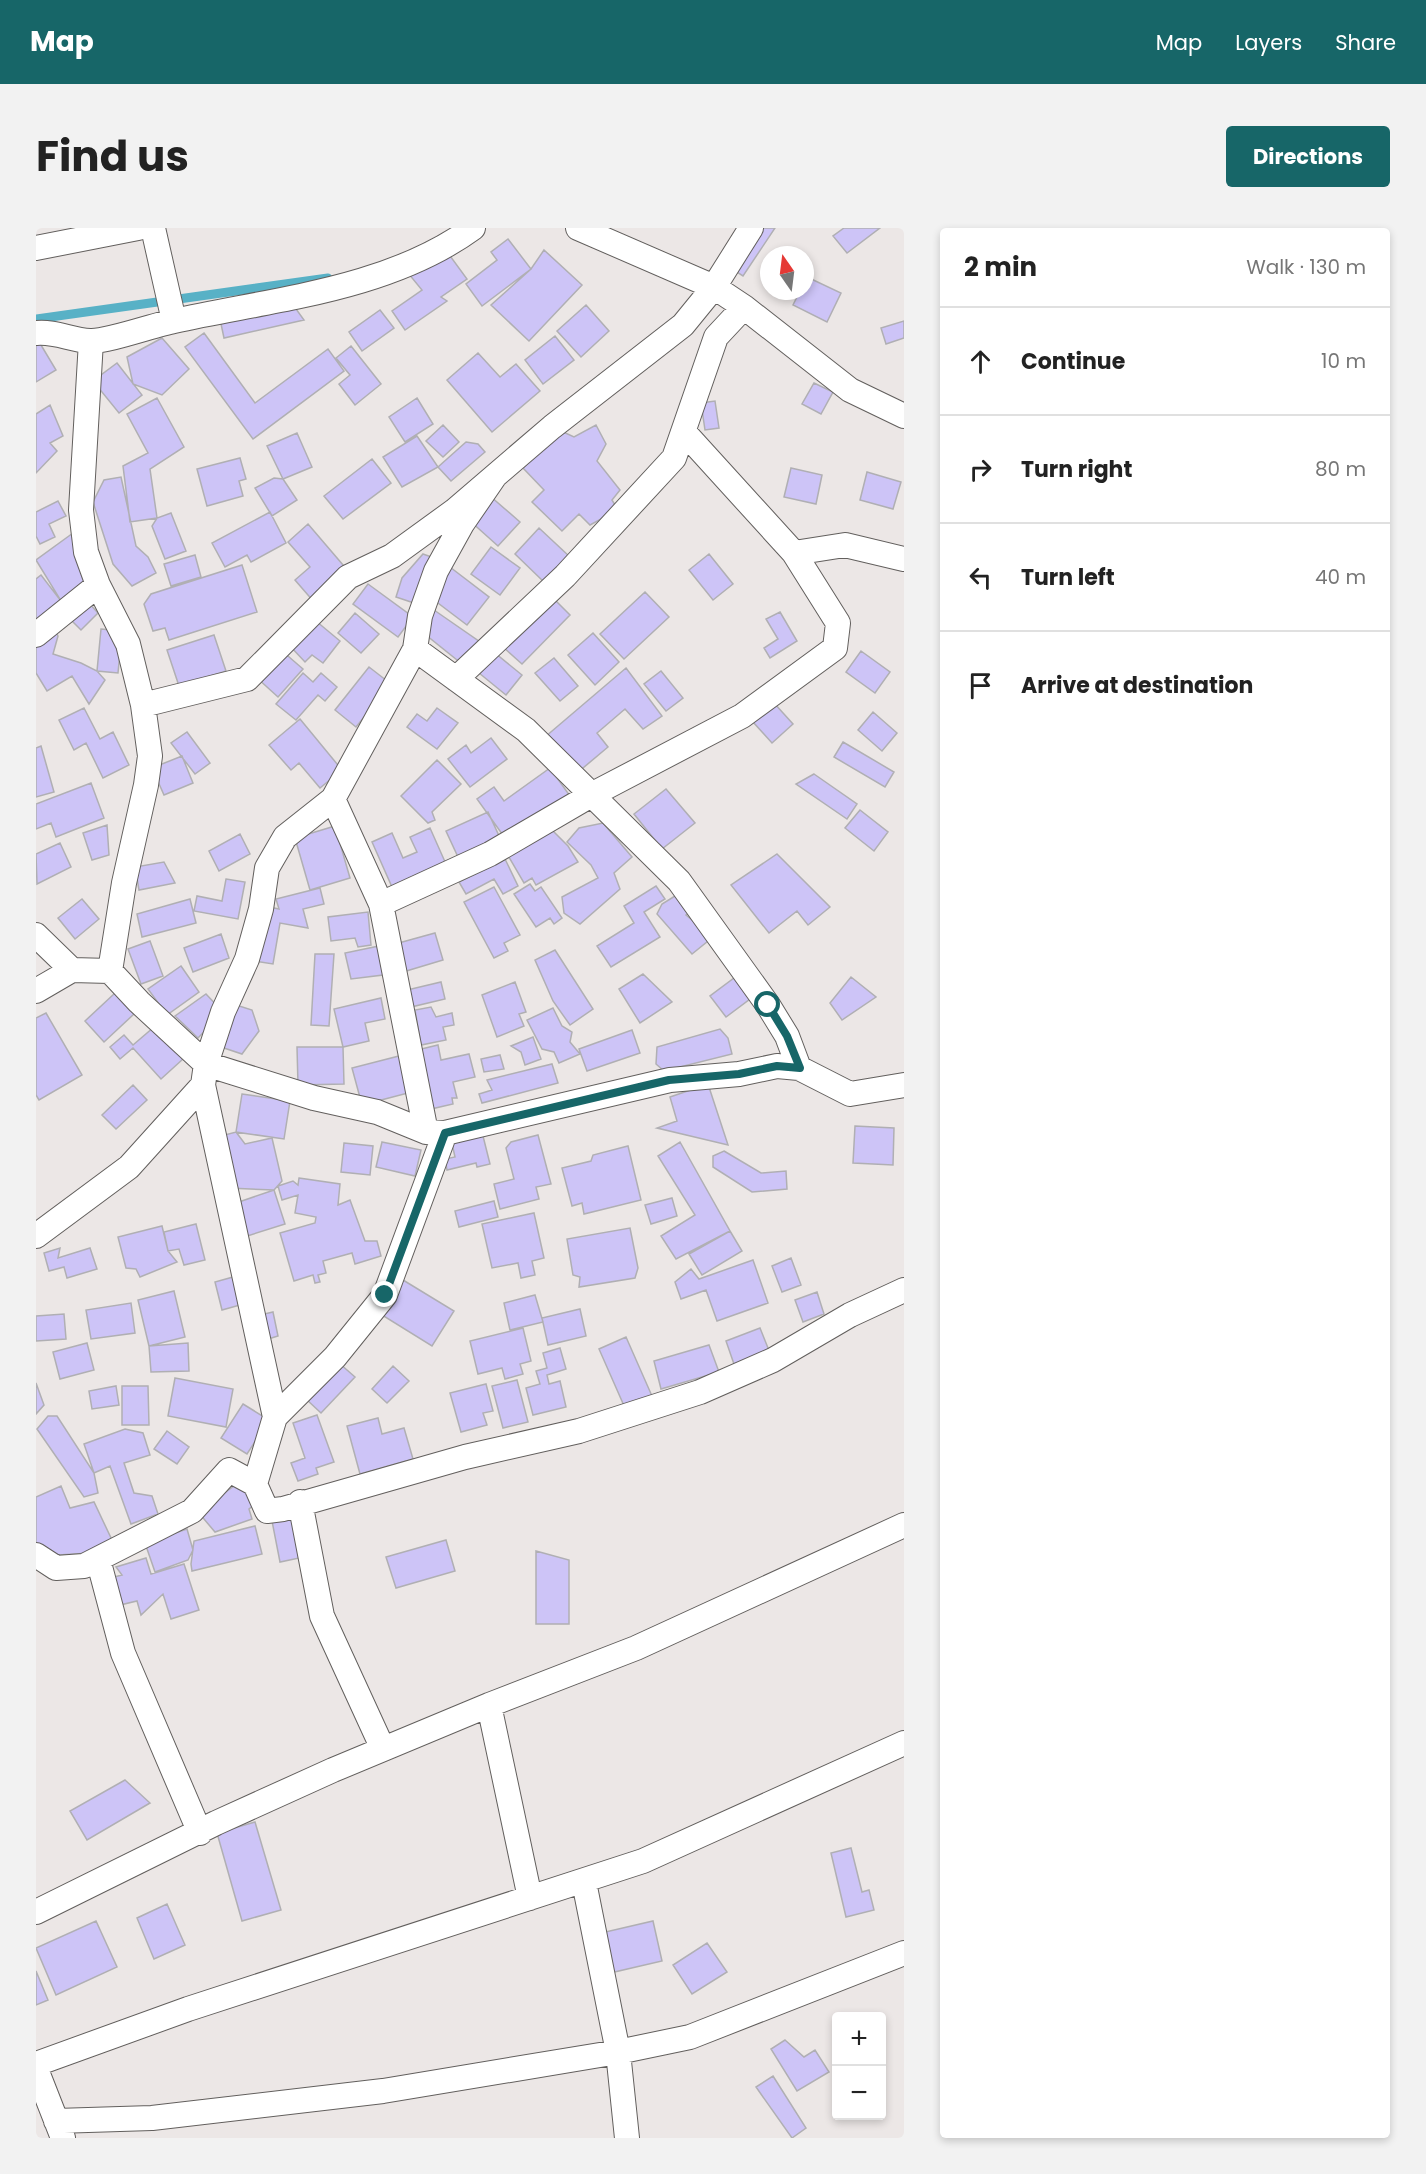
<!DOCTYPE html>
<meta charset="utf-8">
<style>
body{margin:0;font-family:Poppins,sans-serif;background:#f2f2f2;color:#222}
.controls{position:absolute;right:18px;bottom:18px;display:grid;overflow:hidden;border-radius:6px;box-shadow:0 3px 9px #0003}
.controls button{width:54px;height:54px;display:grid;place-items:center;padding:0;border:0;border-bottom:2px solid #e0e0e0;background:#fff;color:#222;font:30px sans-serif}
.compass{position:absolute;left:724px;top:18px;width:54px;height:54px;border-radius:50%;background:#fff;box-shadow:0 3px 9px #0003;rotate:346deg}
.stop{position:absolute;width:18px;height:18px;margin:-14px;border:4px solid #176668;border-radius:50%;background:#fff}
.stop.end{background:#176668;border-color:#fff;box-shadow:0 2px 6px #0008}
.list{margin:0;padding:0;list-style:none}
h2{display:flex;justify-content:space-between;align-items:center;height:78px;margin:0;padding:0 24px;font-size:26px}
h2 small{font-size:20px;font-weight:400;color:#767676}
.list li{display:grid;grid-template-columns:39px 1fr auto;gap:18px;align-items:center;box-sizing:border-box;height:108px;padding:0 24px;border-top:2px solid #e0e0e0}
.list b{display:block;font-size:22px;white-space:nowrap}
.list em{font-size:20px;font-style:normal;color:#767676}
.icon{flex:none;width:33px;height:33px;fill:none;stroke:currentColor;stroke-width:2;stroke-linecap:round;stroke-linejoin:round}
.map{position:relative;flex:none;width:868px;height:1910px;overflow:hidden;border-radius:6px}
header{display:flex;align-items:center;gap:36px;box-sizing:border-box;height:84px;padding:0 30px;background:#176668;color:#fff}
header strong{font-size:28px}
nav{display:flex;gap:33px;margin-inline-start:auto;font-size:21px}
.intro{display:flex;align-items:center;justify-content:space-between;box-sizing:border-box;height:144px;padding:0 36px}
h1{margin:0;font-size:42px}
.button{padding:15px 27px;border-radius:6px;background:#176668;color:#fff;font-size:21px;font-weight:700}
main{display:flex;gap:36px;padding:0 36px}
aside{flex:1;background:#fff;border-radius:6px;box-shadow:0 3px 9px #0003}
.map>svg:first-child{display:block}
</style>
<header>
<strong>Map</strong>
<nav><a>Map</a><a>Layers</a><a>Share</a></nav>
</header>
<div class="intro"><h1>Find us</h1><a class="button">Directions</a></div>
<main>
<div class="map">
<svg width="868" height="1910" viewBox="0 0 868 1910">
<rect width="100%" height="100%" fill="#ece7e6"/>
<g fill="none" stroke-linecap="round" stroke-linejoin="round">
<path stroke="#58b1c6" stroke-width="9" d="M0,91l292,-41"/>
</g>
<path fill="#cdc4f7" stroke="#b0afb3" stroke-width="1.5" d="M719,0h20l-32,48 -14,-9z
M808,0h36l-33,25 -14,-17z
M472,11l23,30 -49,37 -16,-22 31,-24 -6,-8z
M409,21l22,30 -26,18 6,4 -42,29 -13,-19 30,-21 -14,-17z
M508,22l38,35 -53,56 -38,-36 40,-36z
M771,49l34,16 -14,29 -34,-17 7,-14h5z
M255,74l13,18 -80,18 -4,-19z
M550,77l23,26 -28,26 -24,-26z
M344,82l14,18 -32,23 -13,-19z
M868,93v17l-18,6 -5,-16z
M168,105l51,70 73,-54 16,22 -91,68 -68,-92z
M519,108l19,24 -31,24 -18,-24z
M126,110l27,31 -27,26 -29,-11 -6,-27z
M2,112l18,30 -20,12v-41z
M315,118l30,38 -26,21 -16,-21 11,-9 -14,-17z
M442,125l22,24 16,-13 24,27 -48,41 -45,-52z
M81,135l25,32 -23,18 -26,-32z
M778,155l19,9 -12,22 -19,-10z
M121,170l27,49 -34,22 7,49 -27,4 -7,-56 25,-13 -21,-39z
M381,170l16,26 -28,18 -16,-25z
M679,173l4,27 -14,2 -4,-27z
M14,177l13,31 -13,7 7,8 -21,22v-59z
M407,197l16,17 -16,15 -17,-16z
M560,197l10,19 -9,17 23,29 -8,10 6,10 -28,15 -11,-11 -17,17 -30,-29 12,-12 -21,-22 38,-37 13,6z
M261,205l15,34 -29,12 -16,-33z
M381,208l21,31 -36,20 -19,-30z
M430,214l12,2 7,8 -34,29 -13,-14z
M204,230l6,21 -7,2 4,15 -36,10 -10,-37z
M336,231l19,24 -48,36 -19,-23z
M755,240l31,7 -6,29 -32,-7z
M831,244l34,10 -8,27 -33,-9z
M85,249l15,69 12,11 8,16 -24,13 -19,-22 -20,-62 11,-22z
M238,250l9,1 14,21 -25,16 -17,-28z
M454,268l30,26 -22,24 -29,-26z
M22,273l8,15 -17,8 6,13 -15,7 -4,-8v-24z
M234,284l16,31 -35,19 -4,-7 -22,12 -13,-24z
M135,285l15,38 -21,8 -13,-33 5,-8z
M272,296l41,48 -35,30 -19,-22 15,-13 -22,-25z
M503,300l31,29 -25,26 -30,-29z
M37,305l22,42 -34,26 -25,-41z
M455,319l29,21 -20,27 -29,-21z
M387,326l14,5 -20,45 -21,-7 6,-19z
M673,326l24,30 -20,16 -24,-30z
M159,327l6,22 -30,9 -7,-22z
M410,336l43,33 -22,28 -33,-25z
M206,337l15,47 -88,28 -4,-12 -12,3 -9,-27 7,-10z
M5,347l20,26 -25,20v-42z
M332,356l45,33 -15,20 -45,-33z
M609,364l24,25 -45,42 -24,-25z
M514,367l20,20 -48,49 -20,-18z
M51,373l11,12 -17,17 -12,-12z
M398,382l49,34 -16,24 -46,-37z
M744,384l17,29 -27,17 -6,-10 14,-9 -12,-20z
M319,385l24,21 -18,19 -23,-20z
M280,393l24,20 -17,22 -11,-8 -7,7 -15,-16z
M18,400l4,8 -5,18 28,9 16,8 8,9 -16,24 -17,-28 -25,15 -11,-18v-34z
M65,401l21,2 -4,42 -21,-2z
M557,405l26,29 -24,23 -27,-30z
M178,407l12,36 -47,15 -12,-36z
M245,422l22,19 -25,28 -22,-20z
M825,423l29,21 -15,21 -29,-21z
M459,425l27,22 -16,20 -27,-22z
M518,430l24,28 -18,15 -25,-28z
M333,439l22,17 -35,43 -21,-17z
M590,440l36,48 -19,13 -18,-20 -28,24 11,14 -31,26 -32,-36z
M625,443l22,27 -17,13 -22,-27z
M267,445l10,9 8,-9 16,14 -12,14 -7,-6 -22,25 -20,-16z
M738,475l19,21 -21,19 -19,-21z
M48,480l16,31 13,-7 16,33 -26,13 -17,-35 -12,7 -15,-30z
M401,480l21,15 -21,26 -30,-22 10,-13 10,7z
M837,484l24,21 -15,18 -24,-21z
M264,491l42,51 -22,18 -21,-25 -8,7 -22,-25z
M151,504l23,31 -15,11 -24,-31z
M455,510l16,21 -37,28 -22,-28 18,-14 5,8z
M807,514l51,30 -9,15 -51,-30z
M5,518l13,46 -18,5v-49z
M146,528l11,27 -29,12 -12,-27z
M401,532l24,24 -29,28 3,8 -7,3 -27,-27z
M514,540l20,28 -65,42 -28,-39 17,-12 10,14z
M778,546l43,30 -10,15 -51,-35z
M55,555l13,35 -48,19 -5,-14 -15,6v-25z
M630,561l29,34 -33,26 -28,-35z
M824,582l28,22 -14,19 -29,-23z
M452,584l12,26 -42,19 -12,-26z
M567,595l29,34 -18,16 6,16 -40,35 -16,-11 -2,-16 36,-19 -7,-13 -24,-23 12,-14z
M71,597l2,30 -17,5 -9,-27z
M299,598l15,52 -40,12 -15,-52z
M394,600l16,36 -54,23 -20,-45 20,-9 11,25 14,-6 -7,-15z
M514,600l18,18 10,16 -42,23 -4,-7 -8,5 -18,-31z
M204,606l10,20 -31,17 -10,-20z
M24,615l11,24 -34,17 -1,-30z
M741,626l53,53 -22,18 -11,-14 -28,22 -38,-48z
M469,631l13,27 -15,8 -9,-15 -28,15 -7,-12z
M128,634l11,21 -36,7 -4,-23z
M190,651l19,3 -7,37 -44,-8 3,-15 25,5z
M494,656l5,7 6,-4 21,31 -8,6 -4,-6 -14,9 -22,-33z
M620,658l9,13 -21,13 16,25 -49,30 -14,-21 37,-23 -10,-17z
M458,659l26,48 -16,8 4,8 -14,7 -30,-56z
M284,660l4,16 -21,5 5,19 -28,-5 -7,41 -19,-3 10,-55 15,3 -3,-10z
M639,668l16,15 -5,4 27,22 -21,17 -35,-40 5,-10z
M46,671l17,20 -24,20 -17,-21z
M154,671l6,24 -54,14 -5,-23z
M332,684l3,33 -13,2 -3,-9 -24,3 -3,-24z
M399,705l8,27 -40,12 -8,-28z
M185,706l8,24 -36,14 -9,-24z
M114,713l13,35 -22,8 -13,-35z
M343,718l4,29 -32,4 -6,-26z
M519,722l38,59 -23,16 -17,-24 -18,-41z
M279,726h19l-5,72 -18,-1z
M145,738l18,26 -32,23 -19,-26z
M706,744l16,21 -32,24 -16,-21z
M607,746l29,28 -32,21 -21,-34z
M815,749l25,20 -34,23 -12,-17z
M405,754l4,17 -34,8 -4,-17z
M479,754l11,30 -7,2 5,12 -27,11 -15,-42z
M79,765l19,21 -30,28 -19,-21z
M170,766l17,18 -25,26 -23,-22z
M345,770l4,21 -20,4 4,18 -26,6 -9,-38z
M197,776l19,6 7,21 -17,23 -24,-8z
M395,779l5,10 16,-4 2,12 -11,2 3,13 -25,5 -6,-35z
M517,780l9,18 10,6 -2,10 10,12 -21,9 -5,-11 -12,-3 -15,-29z
M10,785l36,62 -43,25 -3,-5v-77z
M118,799l29,32 -22,20 -28,-31 -13,11 -10,-12 14,-12 9,10z
M684,801l8,9 4,16 -68,17 -8,-7 1,-17z
M596,802l8,23 -53,18 -8,-22z
M497,809l8,22 -16,6 -4,-13 -10,-6z
M402,817l3,15 28,-6 6,23 -22,5 4,16h-5l1,6 -22,5 -14,-59z
M261,819h46l1,37 -46,1z
M464,827l4,14 -20,3 -3,-13z
M363,828l9,37 -46,12 -10,-37z
M516,836l6,19 -76,20 -3,-9 13,-4 -5,-10z
M672,856l20,61 -71,-17 20,-7 -7,-24z
M97,857l14,15 -31,29 -14,-14z
M206,866l48,7 -6,38 -48,-7z
M819,898l39,2 -1,37 -40,-2z
M200,904l9,12 27,-6 10,43 -8,9 -46,-2 -11,-51z
M446,904l8,32 -13,3 -1,-4 -29,7 -2,-11 10,-2 -4,-18z
M502,907l13,49 -15,3 3,12 -39,10 -6,-25 20,-5 -8,-31 5,-6z
M346,914l39,8 -6,26 -39,-9z
M644,914l50,89 -54,28 -15,-23 34,-21 -37,-59z
M308,915l29,3 -3,29 -29,-3z
M592,918l13,54 -57,14 -2,-11 -10,3 -10,-38 29,-7 2,-6z
M688,923l37,22 25,-2 1,18 -35,3 -39,-25v-11z
M263,950l41,6 -2,21 12,-5 15,41h12l4,15 -26,8 -3,-11 -29,8 3,12 -8,2 2,7 -5,1 -2,-8 -19,6 -14,-48 35,-10 1,-6 -21,-4 3,-18 -16,5 -4,-14 15,-5 5,4z
M238,962l11,34 -41,13 -11,-33z
M636,970l5,18 -26,8 -6,-19z
M458,973l4,16 -39,10 -4,-16z
M498,985l10,45 -12,3 3,14 -14,3 -3,-15 -26,5 -10,-44z
M160,996l9,36 -21,5 -5,-16 -11,2 -4,-19z
M126,998l6,25 9,11 -37,15 -4,-8 -10,-1 -8,-31z
M594,1000l8,40 -3,10 -56,9 1,-10 -7,-2 -6,-36z
M694,1003l12,20 -40,24 -13,-21z
M24,1020l-2,10 32,-10 7,21 -30,9 -3,-11 -15,4 -5,-18z
M755,1030l10,27 -19,7 -10,-26z
M717,1032l15,43 -51,18 -11,-31 -25,9 -6,-17 16,-13 8,10z
M197,1049l7,28 -18,5 -7,-28z
M367,1052l51,31 -22,35 -50,-31z
M138,1063l11,46 -36,9 -11,-46z
M781,1064l7,22 -21,8 -8,-22z
M499,1067l8,27 -33,8 -6,-27z
M95,1075l4,30 -44,6 -5,-29z
M544,1081l6,27 -38,9 -6,-27z
M237,1084l5,24 -13,4 -5,-25z
M28,1086l2,25 -30,2v-25z
M487,1100l8,33 -11,3 3,10 -18,5 -3,-11 -24,6 -8,-33z
M724,1100l10,25 -35,14 -9,-26z
M590,1109l26,59 -27,12 -26,-59z
M51,1115l7,27 -34,9 -7,-27z
M152,1115l1,28 -38,1 -2,-26z
M673,1117l10,27 -58,17 -7,-28z
M524,1120l6,21 -19,6 2,9 11,-3 6,26 -33,8 -7,-27 14,-4 -4,-13 11,-3 -4,-15z
M303,1135l16,14 -34,36 -15,-14z
M357,1138l16,15 -22,22 -15,-14z
M139,1150l58,11 -7,38 -58,-11z
M481,1152l11,42 -25,6 -11,-42z
M0,1155l8,22 -8,9z
M450,1156l7,27 -10,2 4,12 -26,7 -11,-39z
M80,1158l3,19 -27,4 -3,-18z
M86,1158h26l1,39h-27z
M207,1176l26,16 -22,34 -26,-16z
M281,1187l17,47 -18,6 2,6 -20,7 -7,-18 14,-5 -12,-35z
M12,1188h9l37,57 4,20 -14,4 -47,-68z
M342,1190l4,16 22,-6 9,31 -53,15 -13,-48z
M89,1201l18,4 7,22 -26,8 10,30 18,3 6,18 -27,10 -21,-58 -16,7 -10,-29z
M131,1203l22,16 -12,17 -23,-15z
M205,1253l14,23 -6,5 3,10 -37,13 -17,-20z
M25,1258l9,22 24,-6 18,38 -21,13 -33,2 -22,-12v-46z
M260,1288l8,41 -24,5 -8,-41z
M219,1298l7,28 -70,17 -1,-7 3,-23z
M151,1301l6,21 -5,10 -33,12 -10,-29z
M410,1312l9,31 -59,17 -10,-31z
M500,1323l33,9v64h-33z
M110,1330l5,16 33,-10 15,46 -28,9 -8,-25 -22,21 -4,-14 -17,4 -6,-28 8,-2 -6,-8z
M89,1552l25,23 -63,37 -17,-29z
M219,1594l26,88 -39,11 -25,-88z
M815,1620l11,44 7,-2 5,20 -28,7 -15,-64z
M131,1676l18,41 -31,14 -17,-41z
M60,1693l21,46 -61,28 -20,-47z
M617,1693l9,40 -52,12 -9,-40z
M671,1715l20,29 -35,22 -19,-29z
M0,1743l12,29 -12,5z
M749,1812l19,17 11,-7 14,22 -32,19 -26,-42z
M737,1848l33,52 -14,10 -36,-51z"/>
<g fill="none" stroke-linecap="round" stroke-linejoin="round">
<defs>
<path id="minor" d="M117,0l21,93
M542,0l136,59 30,20 106,83 54,26
M0,20l102,-20
M0,105c19,-2 35,7 54,8 17,1 64,-16 84,-20 99,-22 214,-31 299,-93
M55,113l-10,169 5,42 12,33 30,59 15,61 7,51 -4,29 -22,98 -14,88
M758,325l51,-8 59,14
M0,407l62,-50
M379,421l111,81 153,151 89,124 19,31 12,32
M420,451l109,-103 109,-118 42,-121 28,-30
M107,477l104,-26 101,-102 44,-21 62,-45 98,-84 131,-102 31,-38 37,-59
M297,571l48,105 45,228
M345,676l109,-50 103,-60 149,-78 93,-68 3,-25 -44,-70 -110,-121
M0,707l36,35 38,1 29,31 67,62 108,34 63,14 49,20 19,1 225,-53 69,-6 38,-8 22,2 51,26 54,-9
M0,763l36,-21
M167,857l72,332
M0,1008l93,-69 74,-82 3,-21 17,-52 24,-53 14,-50 6,-41 18,-31 48,-38 82,-150 5,-33 16,-45 26,-47 33,-48
M219,1256l12,27 16,-2 182,-52 114,-26 121,-39 73,-32 77,-45 54,-25
M264,1274l22,114 61,133
M0,1327l20,13 28,-2 108,-55 37,-41 26,14 20,-67 60,-60 50,-62 60,-162
M62,1331l25,94 77,180
M453,1477l41,193
M548,1654l34,170 9,86
M0,1684l180,-89 117,-53 156,-65 147,-57 268,-123
M0,1836l152,-55 455,-148 261,-118
M0,1841l27,69
M20,1893l96,-3 231,-27 235,-39 72,-15 214,-84"/>
</defs>
<use href="#minor" stroke="#625f5d" stroke-width="26"/>
<use href="#minor" stroke="#fff" stroke-width="24"/>
</g>
<g fill="none" stroke-linecap="round" stroke-linejoin="round">
<path stroke="#176668" stroke-width="8" d="M349,1067l60,-162 224,-53 70,-6 38,-8 23,2 -13,-32 -19,-31"/>
</g>
</svg>
<div class="controls">
<button>+</button>
<button>−</button>
</div>
<svg class="compass" viewBox="-18 -18 36 36"><path d="M0-13l5 13h-10z" fill="#e53935"/><path d="M0 13l5-13h-10z" fill="#767676"/></svg>
<div class="stop" style="left:732px;top:777px"></div>
<div class="stop end" style="left:349px;top:1067px"></div>
</div>
<aside>
<h2>2 min<small>Walk · 130 m</small></h2>
<ul class="list">
<li><svg class="icon" aria-label="ahead" viewBox="0 0 24 24"><path d="M12 20V5M6 11l6-6 6 6"/></svg><div><b>Continue</b></div><em>10 m</em></li>
<li><svg class="icon" aria-label="right" viewBox="0 0 24 24"><path d="M7 20v-9h11M14 6l5 5-5 5"/></svg><div><b>Turn right</b></div><em>80 m</em></li>
<li><svg class="icon" aria-label="left" viewBox="0 0 24 24"><path d="M17 20v-9H6M10 6l-5 5 5 5"/></svg><div><b>Turn left</b></div><em>40 m</em></li>
<li><svg class="icon" aria-label="arrive" viewBox="0 0 24 24"><path d="M6 21V4h12l-3 4 3 4H6"/></svg><div><b>Arrive at destination</b></div></li>
</ul>
</aside>
</main>
